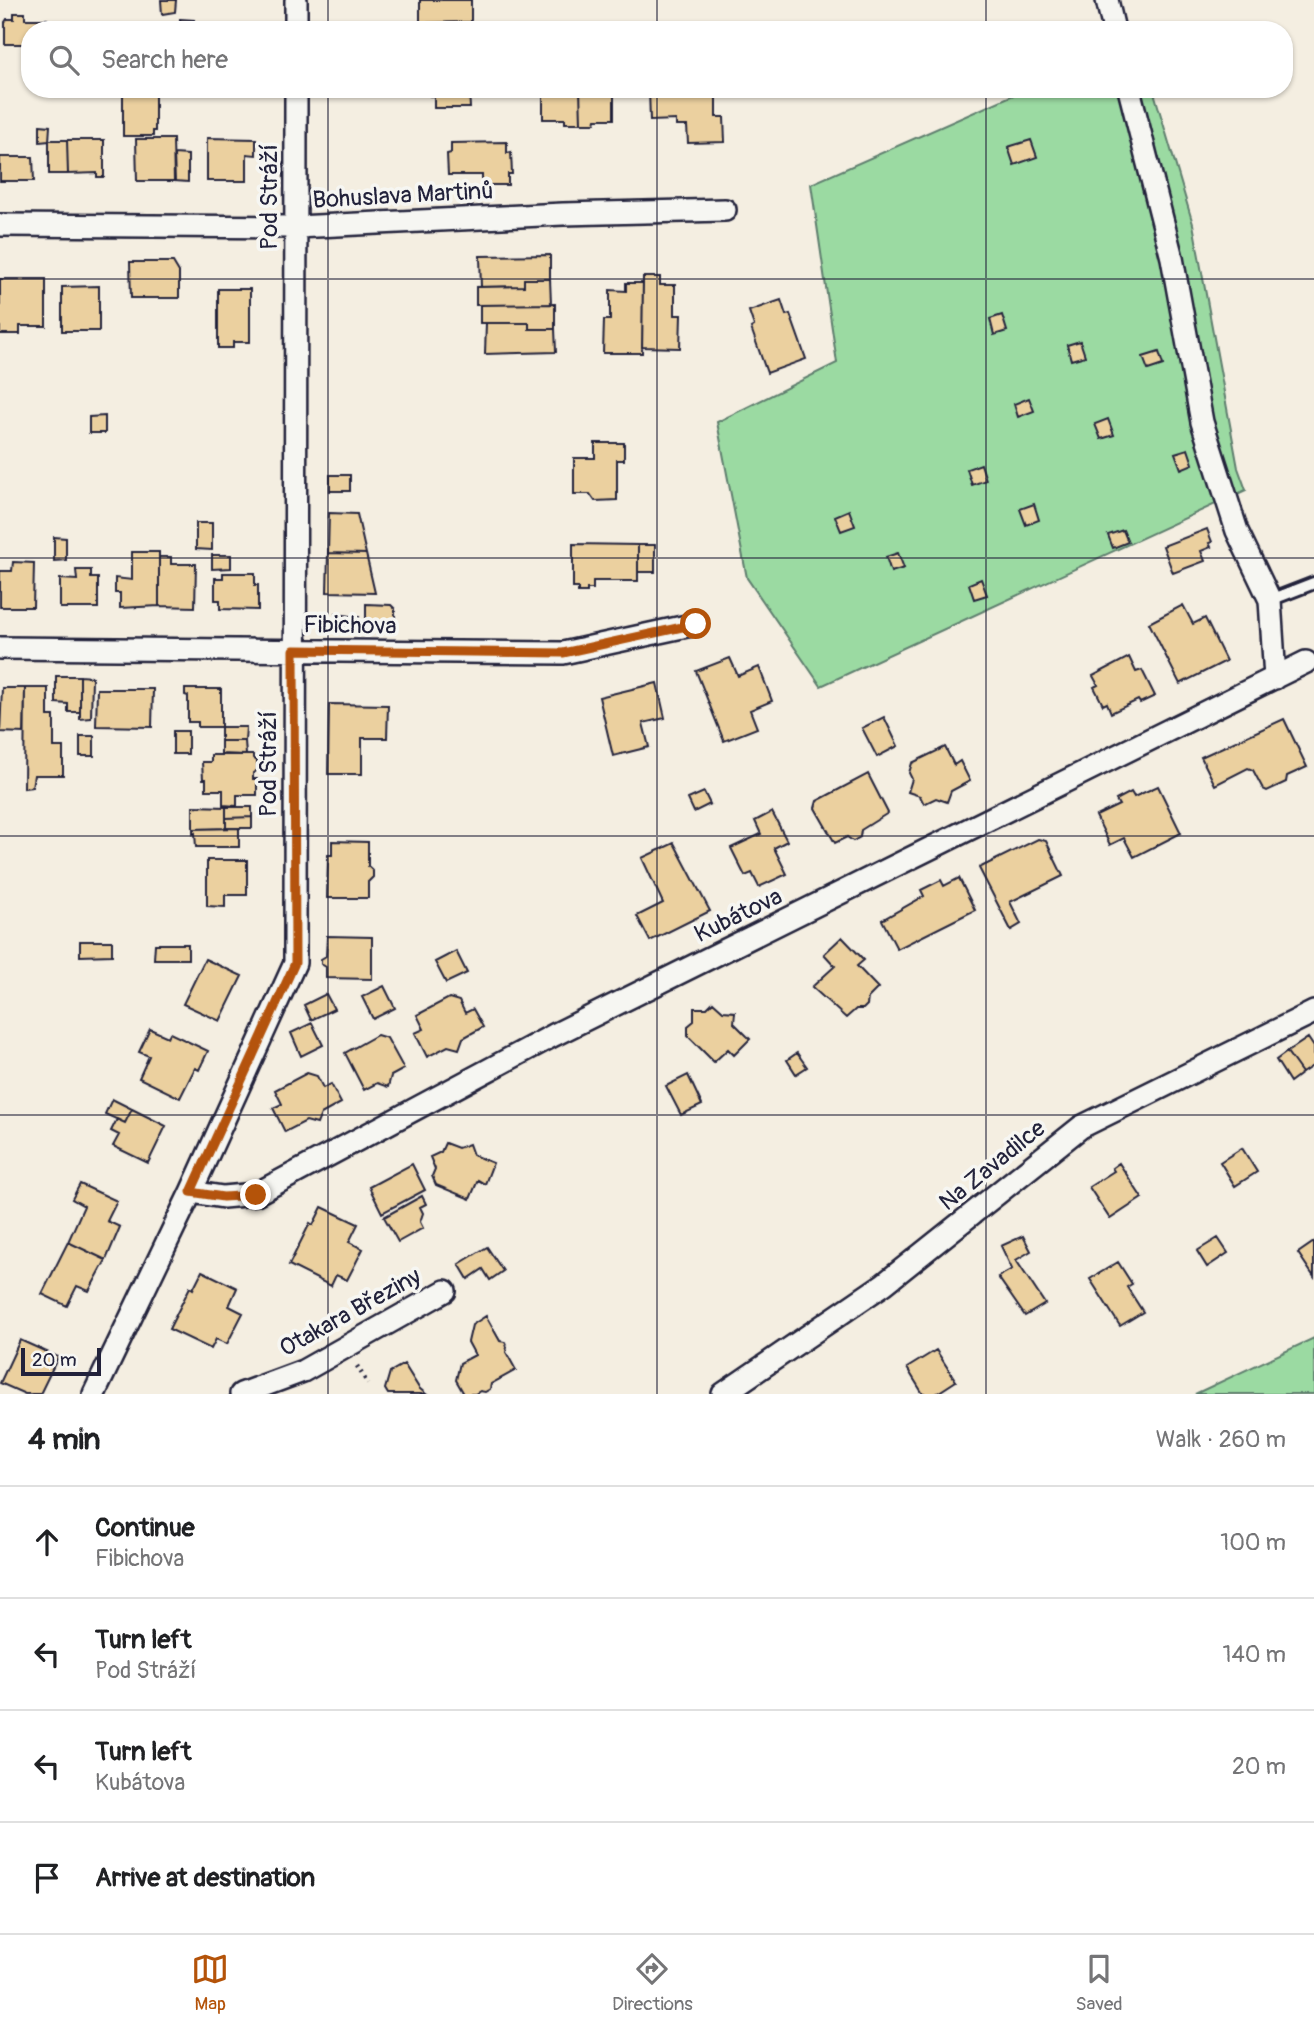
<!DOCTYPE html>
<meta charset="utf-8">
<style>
body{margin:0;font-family:Pangolin,sans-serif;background:#f6f6f6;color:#202124}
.scale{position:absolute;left:21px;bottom:18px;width:80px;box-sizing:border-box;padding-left:7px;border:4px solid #22223b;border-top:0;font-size:19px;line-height:24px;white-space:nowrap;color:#22223b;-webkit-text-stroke:5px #f6f6f2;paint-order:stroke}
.stop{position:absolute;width:21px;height:21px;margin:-16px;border:5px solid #b45309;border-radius:50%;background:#fff}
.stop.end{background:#b45309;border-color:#fff;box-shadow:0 2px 7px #0008}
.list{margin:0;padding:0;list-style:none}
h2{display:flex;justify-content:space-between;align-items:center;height:91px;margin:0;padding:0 28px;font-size:30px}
h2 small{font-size:23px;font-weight:400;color:#757577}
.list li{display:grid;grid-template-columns:46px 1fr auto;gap:21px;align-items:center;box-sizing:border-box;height:112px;padding:0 28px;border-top:2px solid #e0e0e0}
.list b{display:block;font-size:26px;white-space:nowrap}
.list p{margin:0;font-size:23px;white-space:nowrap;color:#757577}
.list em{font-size:23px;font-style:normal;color:#757577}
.icon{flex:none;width:38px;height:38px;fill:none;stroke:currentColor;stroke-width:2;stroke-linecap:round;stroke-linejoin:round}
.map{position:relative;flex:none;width:1314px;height:1394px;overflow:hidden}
.search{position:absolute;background:#fff;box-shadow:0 2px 5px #0004;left:21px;right:21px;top:21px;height:77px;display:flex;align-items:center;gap:18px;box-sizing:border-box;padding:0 24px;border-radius:28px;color:#757577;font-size:26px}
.sheet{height:539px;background:#fff}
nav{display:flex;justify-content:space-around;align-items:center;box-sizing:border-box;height:98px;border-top:2px solid #e0e0e0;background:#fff;font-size:19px;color:#757577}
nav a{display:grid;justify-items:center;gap:4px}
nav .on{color:#b45309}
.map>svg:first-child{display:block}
</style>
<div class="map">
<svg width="1314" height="1394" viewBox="0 0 1314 1394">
<rect width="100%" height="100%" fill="#f4eee1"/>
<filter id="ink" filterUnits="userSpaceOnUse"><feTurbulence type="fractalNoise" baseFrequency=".0143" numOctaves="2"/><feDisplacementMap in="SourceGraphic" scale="14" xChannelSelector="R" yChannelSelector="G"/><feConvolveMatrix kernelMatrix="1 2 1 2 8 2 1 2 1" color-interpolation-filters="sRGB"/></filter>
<g filter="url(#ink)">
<path fill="#9bdaa2" stroke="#5e7e6e" stroke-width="2" d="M1027,89h126l40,135 45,244 8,22 -425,196 -74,-108 -30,-156 120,-59 -26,-179z
M1314,1338v56h-119z"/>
<path fill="#ebd09f" stroke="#22223b" stroke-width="2" d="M161,0h15l-1,12 -13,2z
M420,0h51v22l-51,1z
M14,13h11v6h22v11h-17v14h-25v-22l2,-3h7z
M180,19l14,1 -1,10h-13z
M471,22v8h-51v-7z
M204,25h47v5h-47z
M123,89h32v42h-2v5h-30z
M430,89h39l1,19h-36v-12h-4z
M543,89h37l1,34h-16v-4h-22z
M580,89h34v30h-18l-1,4h-14z
M649,89h67v28h8l1,25 -37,1 -1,-17h-11v-6l-26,1z
M40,125l10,1 -1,15 -9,1z
M207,138l49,1v16l-9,-1v27h-40z
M136,139h37l1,42h-37z
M49,140h18l1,34h-19z
M67,140h37v37h-7v-4l-29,1z
M1031,140l6,17 -23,8 -6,-18z
M507,142v11l4,-1 1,22h-4v11h-26v-10h-34l-1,-21 4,-1v-10z
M174,154l14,1v27l-13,-1z
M0,157h33l1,24h-34z
M550,255v24h-26v7l-43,1 -1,-31z
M130,262h43l6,10v26h-48z
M643,277h17v8h15v30h6l-1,33 -38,-1z
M0,279h46v47h-26v8h-20z
M524,279h26l1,25 -75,1v-18l48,-1z
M626,283h17l-1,70h-39l1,-33h6v-30l16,1z
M99,286v45h-37v-44z
M218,289h32v53h-17v6h-15z
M781,300l5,15 4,-1 16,45 -39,14 -16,-45 3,-2 -5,-15z
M555,304v25h-26v-6h-49v-18z
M1002,315l5,16 -13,4 -4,-16z
M486,323h43v6h26l1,23 -71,2z
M1080,341l5,15 -14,4 -4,-15z
M1159,352l4,13 -15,5 -5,-13z
M1029,398l5,13 -16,6 -4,-13z
M105,416v17h-16v-16z
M1108,419l6,16 -13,4 -6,-15z
M595,443h29v17h-7v40l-22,1 -5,-7h-16v-36h21z
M1188,449l5,15 -12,5 -6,-16z
M981,464l5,16 -14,5 -5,-16z
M330,475h20v16h-20z
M1034,504l5,16 -13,5 -6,-16z
M849,510l6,16 -14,5 -6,-15z
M329,513l28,1 9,40 -38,-1z
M196,523h16v27l-16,-1z
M1207,529l5,13 -3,1 2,4 -10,4 4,10 -32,12 -10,-27z
M1123,530l5,12 -15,6 -5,-13z
M54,537l12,1v22l-12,1z
M573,544l65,1v36h-45v8h-6v3h-9v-4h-5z
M638,545h17v27h-17z
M132,552h27v54l-39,2v-15h-5v-15l17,2z
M328,553l38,1 9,39 -48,-1z
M898,553l6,15 -13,4 -5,-15z
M212,555h19v13l-19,1z
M159,557h12v7h25l-1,43 -36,-1z
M13,562l21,1 -1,44h-33v-36h12z
M76,570h15v8h7v30h-38v-29l17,1z
M223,573h32v12h3v25l-38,-1v-9h-5v-22h8z
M981,579l6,16 -13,4 -5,-15z
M366,604l25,1 4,4v13h-29z
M1183,605l10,19 12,-6 21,43 -46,23 -31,-61z
M336,614l23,3 -2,10 -22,-4z
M1129,657l7,15 6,-2 13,26 -15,7 -2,-3 -27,13 -4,-10 -4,2 -9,-18 4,-2 -5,-9z
M730,658l8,18 21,-9 13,34 -22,9 7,18 -33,13 -28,-70z
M56,676h24v36h-12v-8l-12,-1z
M80,676l12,1 -1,41 -11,1z
M657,683l8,35 -22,5 6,24 -36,9 -14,-59z
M2,688h23l-1,45 -24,-1z
M25,688h23v28h6v31h9v28h-29l-2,12 -8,1z
M97,689h56l-1,38 -56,-1z
M185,689h36v38h-23v-5h-10v-26l-3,-1z
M329,704l59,1 -1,33h-25v36h-34z
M884,717l14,29 -21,11 -15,-29z
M1284,719l23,48 -20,9 -1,6 -19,9 -4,-2 -10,-19 -5,-2 -33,17 -14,-28z
M221,727h25l-1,14h-24z
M173,731h15v23h-15z
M80,736h14v20h-14z
M221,741h24l1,14 -25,-1z
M945,747l9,18 6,-4 10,20 -19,10 -4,11 -11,-4 -12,6 -4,-8 -12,-4 4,-13 -3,-6 3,-10z
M211,755h42v3l4,3v9l-4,3v6h4v16h-20v11l-14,-1v-15h-17v-11h-3l-1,-17h9z
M868,774l20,39 -27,17 -1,7 -7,4 -6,-4 -12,6 -20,-35 2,-7z
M1158,786l23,47 -47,24 -10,-19 -14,7 -14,-29 23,-11 -3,-5 15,-8 3,5z
M704,792l6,12 -16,8 -6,-13z
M193,806l33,1v21l-33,1z
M226,807h26v10l-26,1z
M772,812l15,29 -13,7 13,26 -28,13 -7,-14 -7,3 -14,-28 30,-14 -6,-13z
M252,817v11h-26v-10z
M239,828v19h-43l-1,-14 -2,1v-5z
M1038,839l8,2 17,35 -53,26 11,22 -10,6 -32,-62z
M332,841l36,1v24l5,5v6l-5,5v16h-41l1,-43h4z
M674,843l36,68 -60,30 -13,-25 26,-13 -21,-45z
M207,860h40v35h-22v12l-18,-1z
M959,878l16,32 -78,39 -15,-29 42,-24 -3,-6 20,-10 3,6z
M327,936l45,1v42l-46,-1v-11l-5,-3v-5l5,-3z
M842,937l22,23 -7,6 21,22 -10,10 -1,7 -4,4h-7l-10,9 -34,-31 23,-21 -11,-12z
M80,941h32v14l-32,1z
M155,944h33v15h-34z
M456,951l11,22 -21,10 -11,-21z
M205,959l37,17 -22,45 -37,-17z
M384,986l11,22 -22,11 -11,-22z
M326,994l8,15 -23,11 -7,-15z
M449,998l10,3 6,12 8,-4 10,18 -20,11 -4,11 -11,-3 -21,11 -12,-24 9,-4 -7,-14z
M713,1002l10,9 12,1 -1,11 16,16 -16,16 -6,-6 -14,13 -26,-26v-10l6,-5v-13h13z
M312,1023l11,22 -22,11 -10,-23z
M150,1029l18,8 2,-4 38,18 -9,19 -4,-2 -15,30 -41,-20 10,-22 -10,-4z
M377,1035l10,3 17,31 -13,7 -3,11 -11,-4 -13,7 -19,-37z
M1308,1038l6,9v18l-12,8 -15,-21z
M1287,1052l15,21 -12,9 -14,-22z
M797,1053l10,14 -11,7 -9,-14z
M307,1073l10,3 6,12 8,-4 10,19 -20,11 -4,10 -11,-3 -21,11 -12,-24 9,-4 -7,-14z
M688,1075l14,30 -21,10 -15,-29z
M112,1099l20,10 -7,14 -20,-9z
M132,1109l34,17 -18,37 -35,-17 6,-11 -8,-4 6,-12 8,4z
M445,1143l13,5 11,-4 4,11 20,8 -8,21 -7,-4 -8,19 -34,-14 -4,-9 3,-7 -5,-12 11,-5z
M1242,1148l15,24 -22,14 -15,-24z
M1119,1163l23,35 -32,21 -21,-32 25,-16 -2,-3z
M412,1164l13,26 -43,23 -13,-26z
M80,1184l37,17 -10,20 13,6 -14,33 -38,-18 16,-36 -12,-7z
M422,1196l4,8 -6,3 3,6 -3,9 3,6 -25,14 -14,-25z
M322,1207l36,17 -9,18 14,7 -16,31 -11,-5 -5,11 -42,-21 21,-42 3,2z
M1023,1236l8,15 -15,9 29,44 -20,12 -27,-39 14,-8 -11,-23z
M1218,1238l10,15 -21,14 -10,-16z
M68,1242l38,18 -17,31 -12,-5 -10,20 -25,-12z
M1314,1242v35l-16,-24z
M487,1247l16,24 -13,9 -7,-11 -15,10 -9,-15z
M1118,1262l14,22 -5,3 16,25 -23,14 -30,-47z
M202,1271l35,17 -8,18 14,7 -16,31 -11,-5 -5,10 -42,-20 21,-42 3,2z
M486,1316l14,25 5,1 2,5 -1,5 10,18 -25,14 -1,5 -5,3 -5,-1 -5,3h-11l-8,-14 4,-17 15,-8 -7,-13 4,-17z
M20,1340l38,17 -18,37h-15l-25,-11z
M936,1350l20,31 -20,13h-13l-16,-26z
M404,1364l15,24 7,6h-38l-3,-5 5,-17z"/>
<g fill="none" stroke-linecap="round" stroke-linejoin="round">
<defs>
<path id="service" d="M1270,600l44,-17"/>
<path id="minor" d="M1107,0l7,30
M296,30v-30
M1129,89l43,169 30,164 35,109 33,69 5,78
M0,225l296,2 267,-13 162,-4
M0,648l563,5 133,-29
M191,1192l32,5 33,-3 298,-159 752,-373
M94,1394l97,-202 104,-229 1,-874
M241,1394l62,-23 142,-80
M723,1394l161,-110 197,-157 233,-115"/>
</defs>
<use href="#service" stroke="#22223b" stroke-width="16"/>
<use href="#minor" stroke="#22223b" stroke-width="26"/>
<path stroke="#22223b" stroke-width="4.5" stroke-dasharray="2 5" stroke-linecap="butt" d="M357,1366l11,18"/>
<use href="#service" stroke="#f6f6f2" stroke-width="10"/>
<use href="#minor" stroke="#f6f6f2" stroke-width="21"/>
</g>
</g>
<g fill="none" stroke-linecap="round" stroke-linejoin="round" filter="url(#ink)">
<path stroke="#b45309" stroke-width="9" d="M256,1195l-33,2 -32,-5 104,-229 -1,-313 269,3 133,-29"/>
</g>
<path fill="none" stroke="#22223b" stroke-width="2" stroke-opacity="0.55" d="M328,0v30M657,0v30M986,0v30M328,89v1305M657,89v1305M986,89v1305M0,279h1314M0,558h1314M0,836h1314M0,1115h1314"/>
<g text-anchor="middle" stroke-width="7" stroke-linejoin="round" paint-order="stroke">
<g font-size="24" fill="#22223b" stroke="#f6f6f2">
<text transform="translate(403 195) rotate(-3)" y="8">Bohuslava Martinů</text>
<text transform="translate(269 197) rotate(-90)" y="8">Pod Stráží</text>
<text transform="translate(350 625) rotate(1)" y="8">Fibichova</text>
<text transform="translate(268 764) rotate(-90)" y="8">Pod Stráží</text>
<text transform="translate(738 915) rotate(-26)" y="8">Kubátova</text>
<text transform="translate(992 1165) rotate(-39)" y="8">Na Zavadilce</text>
<text transform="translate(350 1312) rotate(-29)" y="8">Otakara Březiny</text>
</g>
</g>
</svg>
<div class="scale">20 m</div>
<div class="stop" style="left:696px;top:624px"></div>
<div class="stop end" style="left:256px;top:1195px"></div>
<div class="search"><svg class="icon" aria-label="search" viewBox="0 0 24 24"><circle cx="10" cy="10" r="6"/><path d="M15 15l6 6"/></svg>Search here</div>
</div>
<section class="sheet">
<h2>4 min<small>Walk · 260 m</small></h2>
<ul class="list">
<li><svg class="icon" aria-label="ahead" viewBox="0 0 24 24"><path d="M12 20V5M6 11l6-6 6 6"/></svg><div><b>Continue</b><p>Fibichova</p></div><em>100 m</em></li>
<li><svg class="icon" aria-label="left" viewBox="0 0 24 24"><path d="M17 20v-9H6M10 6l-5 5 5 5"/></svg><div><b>Turn left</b><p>Pod Stráží</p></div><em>140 m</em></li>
<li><svg class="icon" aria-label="left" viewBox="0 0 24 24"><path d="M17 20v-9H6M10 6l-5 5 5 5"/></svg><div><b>Turn left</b><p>Kubátova</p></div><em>20 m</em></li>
<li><svg class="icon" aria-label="arrive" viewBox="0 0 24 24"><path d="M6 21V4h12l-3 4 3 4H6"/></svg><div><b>Arrive at destination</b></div></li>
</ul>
</section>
<nav>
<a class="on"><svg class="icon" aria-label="map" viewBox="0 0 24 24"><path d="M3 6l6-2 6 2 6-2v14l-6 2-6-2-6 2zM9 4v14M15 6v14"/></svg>Map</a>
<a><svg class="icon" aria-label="directions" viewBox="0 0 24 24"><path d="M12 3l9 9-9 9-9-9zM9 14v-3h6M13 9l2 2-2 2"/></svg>Directions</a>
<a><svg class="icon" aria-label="saved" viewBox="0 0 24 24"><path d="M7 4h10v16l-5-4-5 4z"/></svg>Saved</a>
</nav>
